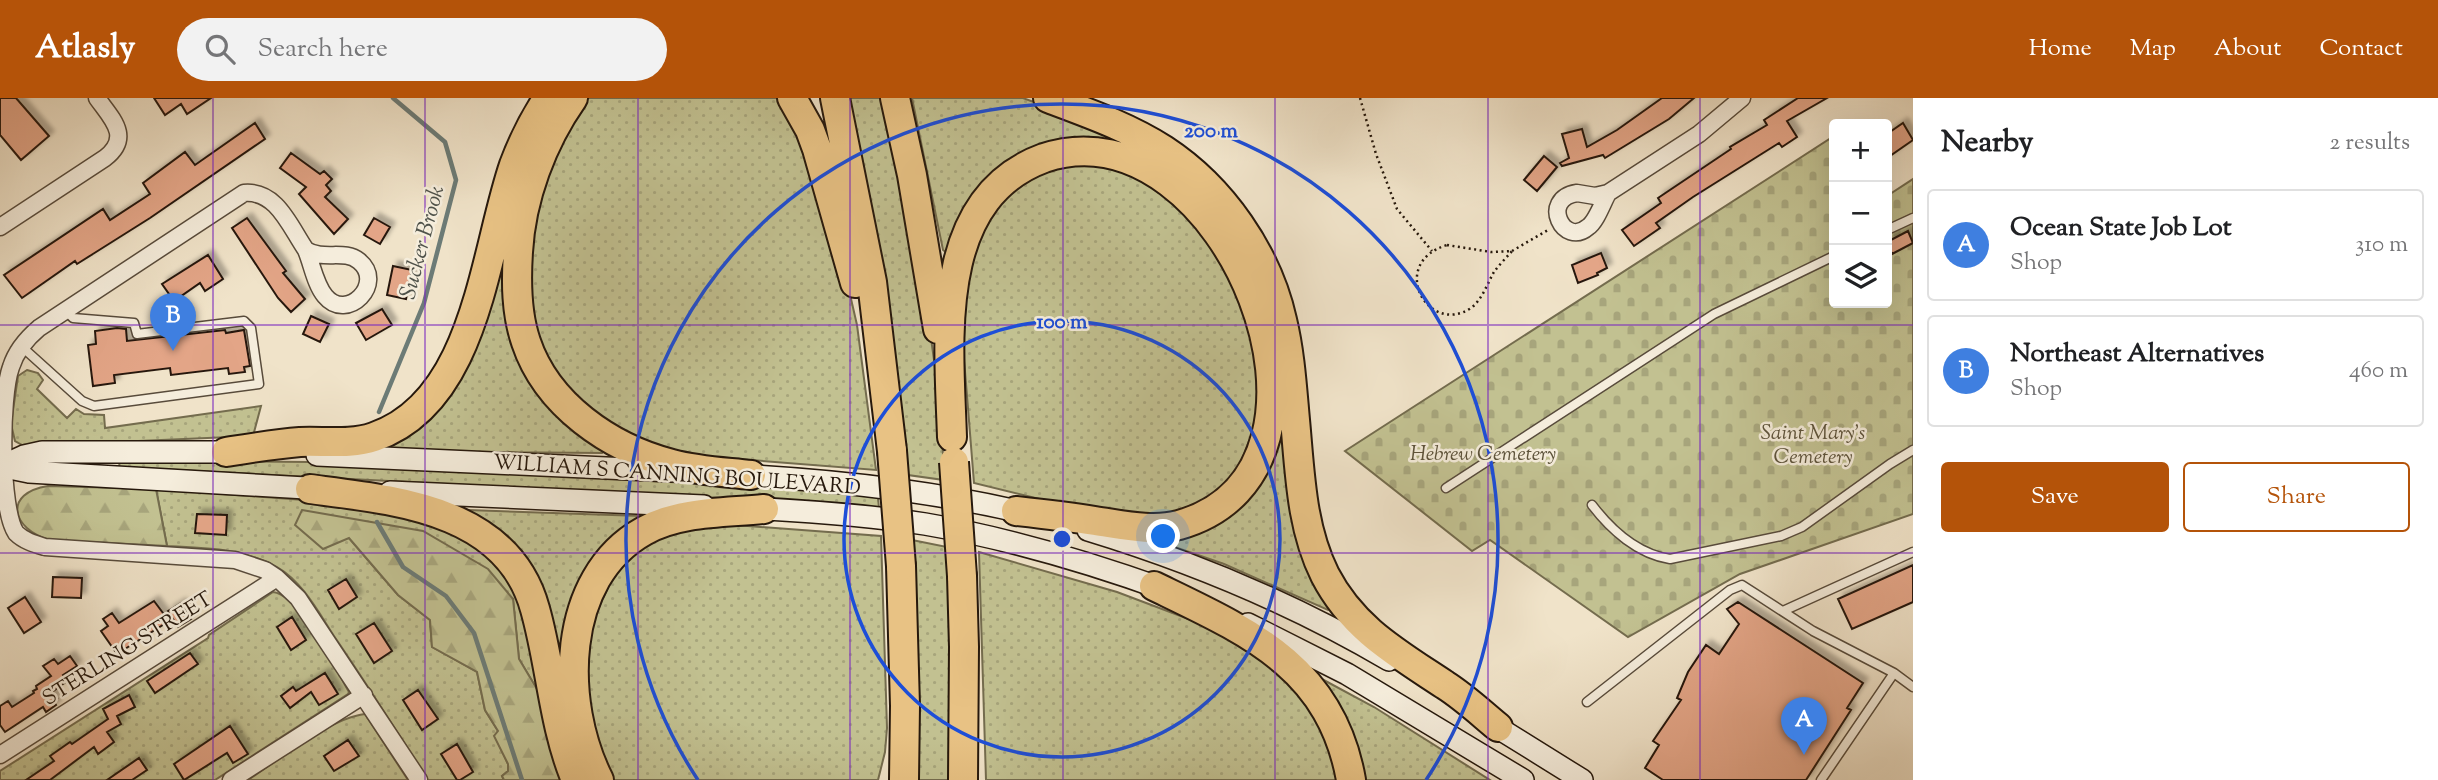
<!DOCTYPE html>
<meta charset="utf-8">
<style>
body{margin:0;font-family:"Sorts Mill Goudy",serif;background:#f2f2f2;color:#202124}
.controls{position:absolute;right:21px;top:21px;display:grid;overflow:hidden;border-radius:7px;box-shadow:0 7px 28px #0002}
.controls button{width:63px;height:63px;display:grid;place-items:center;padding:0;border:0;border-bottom:2px solid #e0e0e0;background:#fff;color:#202124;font:35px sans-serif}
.you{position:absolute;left:1164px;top:439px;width:24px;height:24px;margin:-18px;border:5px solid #fff;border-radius:50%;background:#1a73e8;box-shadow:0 0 0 10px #1a73e833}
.badge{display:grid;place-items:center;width:46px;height:46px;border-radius:50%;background:#b45309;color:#fff;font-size:23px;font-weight:700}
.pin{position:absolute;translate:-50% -58px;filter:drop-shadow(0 2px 4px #0008)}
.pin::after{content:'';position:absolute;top:37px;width:24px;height:21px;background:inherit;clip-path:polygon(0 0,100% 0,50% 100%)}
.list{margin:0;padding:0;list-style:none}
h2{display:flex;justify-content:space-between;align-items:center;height:91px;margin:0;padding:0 28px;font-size:30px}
h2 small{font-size:23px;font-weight:400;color:#757577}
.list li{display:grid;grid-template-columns:46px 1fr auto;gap:21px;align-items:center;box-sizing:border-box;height:112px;margin:0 14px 14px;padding:0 14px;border:2px solid #e0e0e0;border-radius:7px}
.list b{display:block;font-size:26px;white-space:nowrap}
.list p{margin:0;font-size:23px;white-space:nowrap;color:#757577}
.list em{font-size:23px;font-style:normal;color:#757577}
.actions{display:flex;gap:14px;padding:21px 28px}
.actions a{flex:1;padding:16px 0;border:2px solid #b45309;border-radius:7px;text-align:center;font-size:24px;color:#b45309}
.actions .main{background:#b45309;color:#fff}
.icon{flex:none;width:38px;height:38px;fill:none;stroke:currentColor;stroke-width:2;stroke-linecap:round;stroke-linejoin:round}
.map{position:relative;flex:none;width:1913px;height:682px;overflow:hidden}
header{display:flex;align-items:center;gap:42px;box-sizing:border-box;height:98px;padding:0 35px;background:#b45309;color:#fff}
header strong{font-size:33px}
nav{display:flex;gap:38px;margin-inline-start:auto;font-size:24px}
.search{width:490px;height:63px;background:#f2f2f2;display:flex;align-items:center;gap:18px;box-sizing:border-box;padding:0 24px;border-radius:38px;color:#757577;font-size:26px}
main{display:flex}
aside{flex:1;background:#fff}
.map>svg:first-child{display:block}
</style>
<header>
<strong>Atlasly</strong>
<div class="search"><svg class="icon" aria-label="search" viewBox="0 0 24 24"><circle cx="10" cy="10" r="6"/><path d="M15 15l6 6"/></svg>Search here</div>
<nav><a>Home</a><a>Map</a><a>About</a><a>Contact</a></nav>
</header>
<main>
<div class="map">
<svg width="1913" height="682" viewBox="0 0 1913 682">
<defs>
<pattern id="grass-dots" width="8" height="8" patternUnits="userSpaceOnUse" patternTransform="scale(1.75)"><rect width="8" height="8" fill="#c2c191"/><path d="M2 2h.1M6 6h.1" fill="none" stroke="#a7a57c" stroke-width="1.8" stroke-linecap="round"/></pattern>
<pattern id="forest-firs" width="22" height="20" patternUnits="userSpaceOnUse" patternTransform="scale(1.75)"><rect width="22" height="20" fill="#c2c191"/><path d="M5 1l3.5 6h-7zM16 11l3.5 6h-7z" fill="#a7a57c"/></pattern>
<pattern id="cemetery-stones" width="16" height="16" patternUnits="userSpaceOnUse" patternTransform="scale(1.75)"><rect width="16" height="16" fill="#c2c191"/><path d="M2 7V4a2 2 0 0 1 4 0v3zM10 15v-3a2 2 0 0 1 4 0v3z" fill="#a7a57c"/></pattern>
<filter id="shadow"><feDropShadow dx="5" dy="-5" stdDeviation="2" flood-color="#0004"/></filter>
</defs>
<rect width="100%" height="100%" fill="#f0e3c9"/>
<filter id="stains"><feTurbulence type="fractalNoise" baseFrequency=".00286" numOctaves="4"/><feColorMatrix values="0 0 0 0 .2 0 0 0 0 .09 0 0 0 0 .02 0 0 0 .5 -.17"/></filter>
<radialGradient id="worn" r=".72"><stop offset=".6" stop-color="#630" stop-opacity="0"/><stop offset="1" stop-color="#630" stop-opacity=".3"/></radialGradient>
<path fill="url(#grass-dots)" stroke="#746c4e" stroke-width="2" d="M583,0h197l12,19 54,160 11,48 19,145 -200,-16 -86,-36 -54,-69 -11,-93 28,-107z
M845,0h40c25,126 56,253 59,382l-36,-5z
M912,0h111l86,32 30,15 -3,7 -79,-6 -110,107 -4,-3z
M1074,62l77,19 69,72 36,89 4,72 -26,68 -55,37 -94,-7 -111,-27 -14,-174 20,-80 39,-47z
M505,122l4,86 96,141 -3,6 -219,-2 -2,-8 31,-16z
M27,272l11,3 5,7 -6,9 30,29 9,-9 8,5 20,1 1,13 156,-22 -8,30 -229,10 -9,-5 -4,-17 7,-48z
M1278,308l54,202 -4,2 -104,-46 -61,-21 1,-7 47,-16z
M120,362l189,2 507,28 62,7 1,12 -122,-9 -638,-33z
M156,391l201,15 51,7 68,31 40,42 28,117 -25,-42 -6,-60 -164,-61 49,57 32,25 2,27 45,25 8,38 13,21 -3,5 13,28v7l-6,5 2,4h-76c-31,-48 -61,-96 -94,-144 -15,-23 -32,-55 -57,-69 -34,-19 -72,-19 -110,-21z
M468,412l174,6 2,7 -9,5 -69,152 -21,-63 -78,-101z
M722,426l159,12 6,192 -2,24 -7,28h-270l-20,-56 -3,-85 21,-60 46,-43z
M912,442l35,7v31l5,4 1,198h-41z
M979,454l138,40 106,40 56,37 47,63 15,48h-355z
M273,494c26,2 63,78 76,100l-1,2 -133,86h-215v-9l208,-133 1,-3z
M1320,580l54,29 116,73h-132l-43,-99z
M365,616l43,66h-160c31,-20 82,-62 117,-66z"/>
<path fill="url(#forest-firs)" stroke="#746c4e" stroke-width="2" d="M48,388l108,3 11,57 -117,-6c-39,-11 -47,-47 -2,-54z
M302,412l121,21 65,38 25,30 6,60 25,42 22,79h-62l-2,-4 6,-5v-7l-14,-28 4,-5 -13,-21 -8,-38 -45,-25 -2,-27 -32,-25 -49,-57 -26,11 -28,-24z"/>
<path fill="url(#cemetery-stones)" stroke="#746c4e" stroke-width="2" d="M1831,40l3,6v159h53v-107l26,-17v335l-173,60 -112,63 -138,-97 -18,11 -127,-100z"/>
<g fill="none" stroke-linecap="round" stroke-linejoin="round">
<path stroke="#6c7b76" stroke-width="4.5" d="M379,314l45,-109 32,-123 -11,-38 -52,-44
M377,424l26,45 43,29 28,37 48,147"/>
</g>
<path fill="#e3a587" stroke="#26180c" stroke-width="2" filter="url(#shadow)" d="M0,0h16l33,38 -28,24 -21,-25z
M154,0h57l-24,16 -6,-10 -16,11z
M1662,0h32l-25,21 -64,39 -2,-3 -41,11 -2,-3 9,-5 -7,-24 20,-5 5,18 30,-17z
M1798,0h29l-40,23 10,16 -15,10 -3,-4 -86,54 -37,26 4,5 -26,18 -12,-16 39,-27 -3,-5 73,-49 -1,-2 37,-22 -3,-5z
M255,25l10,16 -115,79 -73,46 -2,-3 -53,37 -18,-23 99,-66 7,11 40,-26 -7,-11 42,-31 10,13z
M1903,25l10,17 -26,18v-24z
M291,55l29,21 4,-3 8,8 -6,6 5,6 -6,6 23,22 -14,15 -35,-40 7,-7 -26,-19z
M1544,58l13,11 -20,24 -13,-11z
M247,120l39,53 -3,2 22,26 -14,13 -13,-14 -46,-70z
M374,120l16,9 -10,17 -16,-9z
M1908,133l5,12 -21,11 -5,-12z
M1601,155l6,15 -10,5 1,2 -20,8 -6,-18z
M208,157l15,24 -18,12 -5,-8 -26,18 -12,-17z
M393,168l19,4 -6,29 -19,-4z
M382,211l10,16 -26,15 -10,-17z
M311,218l18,8 -9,18 -17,-8z
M117,230l9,1 1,12 98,-11 1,3 18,-3 6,36 -6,1 1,5 -16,2 -1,-6 -57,7 -1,-7 -56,7 1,8 -22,3 -5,-41 8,-1 -1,-13z
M197,416l30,1 -1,20 -31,-2z
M1913,467v37l-61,27 -14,-30z
M53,479l29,1 -1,20 -29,-1z
M346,481l11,18 -18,12 -11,-19z
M25,499l16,25 -17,11 -16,-25z
M154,503l15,20 -52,33 -16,-23 7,-5 -5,-7 9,-6 7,10z
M1738,504l125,81 -16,25 4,2 -45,70h-143l-18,-12 14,-23 -6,-4 28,-41 -4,-2 11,-26 18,-27 13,9 20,-30 -12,-15z
M181,505l10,16 -13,8 -10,-16z
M292,519l14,23 -15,10 -14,-23z
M374,525l18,28 -18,12 -18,-29z
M190,555l8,11 -43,29 -8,-12z
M70,558l7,10 -14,9 4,6 -15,11 5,6 -4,2 3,5 -10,7 -3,-5 -38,25 -5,-7v-19l8,-5 4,6 22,-14 -1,-2 4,-2 -1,-3 15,-10 -8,-10 11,-7 4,5z
M325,575l13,21 -19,11 -8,-13 -21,16 -9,-12 12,-9 3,4z
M418,592l20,29 -16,11 -19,-30z
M129,597l6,12 -18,9 4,8 -14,8 7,10 -16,12 -4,-7 -44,33h-24l28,-19 -4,-5 20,-14 2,2 36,-25 -5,-10z
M230,628l18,28 -15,9 -6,-10 -43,27 -10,-16z
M348,642l11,16 -25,15 -10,-15z
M457,646l16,28 -13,8h-3l-16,-26z
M139,660l8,12 -15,10h-25z"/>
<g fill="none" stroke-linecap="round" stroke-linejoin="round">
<defs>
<path id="lane" d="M1887,132l26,-12
M21,248l61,55 12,5 165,-22 -8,-56 -7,-7 -107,13 -3,-11 -61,-5 -8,-8
M1446,390l268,-174 120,-58
M1592,407c19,25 46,49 78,54l111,-23 21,-9 88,-63 23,-14
M1783,513l130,-59
M1587,604l143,-112 12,-5 71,46 81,42 19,14
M1821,682l73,-107"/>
<path id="street" d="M1577,95l18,3 13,-3c-5,9 -12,29 -20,34 -24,21 -49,-28 -11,-34z
M1608,95l91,-59 43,-36
M0,129l105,-69c27,-21 7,-39 -8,-60
M306,152c-16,-23 -29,-60 -62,-57l-205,135c-13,11 -23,23 -28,39 -11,30 -11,142 5,166 8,8 19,11 29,14l190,13 30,10 12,8 21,20 121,182
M306,152c18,11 38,-1 53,11 27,22 -12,62 -34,35 -10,-12 -13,-32 -19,-46z
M0,657l277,-177
M231,682l133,-85"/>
<path id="secondary" d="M317,357l355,16
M0,368l29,6 294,17
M2,368l22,-10 18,-4h197
M736,377c98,5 198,16 294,39
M390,394l314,14
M750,410c58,3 117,7 175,16 82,14 163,38 241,66
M1088,432c105,32 206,74 301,130
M1248,526l99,50 176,106
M1487,623l95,59"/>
<path id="highway" d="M573,0c-31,44 -52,100 -55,154 -2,30 -2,61 8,90 21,63 84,106 146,122 26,7 53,8 79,11
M792,0l18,32 7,19 38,134
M835,0l37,184 20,169
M895,0l17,77 26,154
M1048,0c40,15 80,29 116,52 58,38 103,103 118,170 8,33 10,67 13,100 5,53 6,107 30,155 28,54 72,78 120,110 19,12 36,28 53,42
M952,339c-3,-95 -20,-238 92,-279 181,-60 331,312 135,367 -27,7 -56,0 -84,-4 -26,-4 -52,-7 -79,-10
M226,354c25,-4 49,-8 74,-10 25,-1 51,3 74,-5 103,-35 110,-185 140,-272 9,-24 20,-46 34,-67
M310,391c84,11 198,20 225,120 16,56 18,116 41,171
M901,468l4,140 -1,74
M962,478l2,71 -1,133
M1154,488c93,45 177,80 197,194
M599,682c-39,-77 -39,-202 45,-249 35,-20 81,-18 120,-22"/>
</defs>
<use href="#lane" stroke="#584b3b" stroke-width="11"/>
<use href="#street" stroke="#584b3b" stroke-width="19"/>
<use href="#secondary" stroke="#26180c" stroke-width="24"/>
<use href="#highway" stroke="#26180c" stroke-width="32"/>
<path stroke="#26180c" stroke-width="2.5" stroke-dasharray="2 3.5" stroke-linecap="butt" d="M1360,0l16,56 21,55 35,42
M1447,147l44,7 21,-1c-6,7 -13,14 -18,21 -7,12 -12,28 -23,36 -43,29 -84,-45 -24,-63z
M1512,153l36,-21"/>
<use href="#lane" stroke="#f5eddc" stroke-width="8"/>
<use href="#street" stroke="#f5eddc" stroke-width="16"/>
<use href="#secondary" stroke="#f5eddc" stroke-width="21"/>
<use href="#highway" stroke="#e8c284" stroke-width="28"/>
<defs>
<path id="highway-bridge" d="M892,353l9,115
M954,364l8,114"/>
</defs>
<use href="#highway-bridge" stroke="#26180c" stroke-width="32" stroke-linecap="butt"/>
<use href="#highway-bridge" stroke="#e8c284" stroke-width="28"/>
</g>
<path fill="none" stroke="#7b2cbf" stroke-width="2" stroke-opacity="0.55" d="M213,0v682M425,0v682M638,0v682M850,0v682M1063,0v682M1275,0v682M1488,0v682M1700,0v682M0,227h1913M0,455h1913"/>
<g fill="none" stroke="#1d4ed8" stroke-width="3.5">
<circle cx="1062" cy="441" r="218"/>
<path d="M698 682A436 436 0 1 1 1426 682"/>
</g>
<g text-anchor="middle" stroke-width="5" stroke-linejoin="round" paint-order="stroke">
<g font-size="21" font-style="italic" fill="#5d533b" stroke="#f5eddc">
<text x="1813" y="341">Saint Mary's<tspan x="1813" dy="24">Cemetery</tspan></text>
<text x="1483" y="362">Hebrew Cemetery</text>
</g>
<g font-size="21" fill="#26180c" stroke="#f5eddc">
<text transform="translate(677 376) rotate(4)" y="7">WILLIAM S CANNING BOULEVARD</text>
<text transform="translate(127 550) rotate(-32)" y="7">STERLING STREET</text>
</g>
<g font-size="23" font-style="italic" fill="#4f524a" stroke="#f5eddc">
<text transform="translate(421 144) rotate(-75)" y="8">Sucker Brook</text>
</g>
</g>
<circle cx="1062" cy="441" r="10" fill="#1d4ed8" stroke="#f5eddc" stroke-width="3.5"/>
<g font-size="21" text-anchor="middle" font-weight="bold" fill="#1d4ed8" stroke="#f5eddc" stroke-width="5" stroke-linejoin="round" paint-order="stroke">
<text x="1211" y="39">200 m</text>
<text x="1062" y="230">100 m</text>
</g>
<rect width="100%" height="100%" filter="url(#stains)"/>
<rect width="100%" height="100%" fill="url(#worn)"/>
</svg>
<div class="controls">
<button>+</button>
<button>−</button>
<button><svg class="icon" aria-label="layers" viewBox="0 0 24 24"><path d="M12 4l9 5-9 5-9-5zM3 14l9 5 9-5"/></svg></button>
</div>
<div class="you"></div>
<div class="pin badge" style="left:1804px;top:657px;background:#3f7fe0">A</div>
<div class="pin badge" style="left:173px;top:253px;background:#3f7fe0">B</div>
</div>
<aside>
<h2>Nearby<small>2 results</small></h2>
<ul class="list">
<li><span class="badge" style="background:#3f7fe0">A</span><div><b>Ocean State Job Lot</b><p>Shop</p></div><em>310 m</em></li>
<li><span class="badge" style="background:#3f7fe0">B</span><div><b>Northeast Alternatives</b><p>Shop</p></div><em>460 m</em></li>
</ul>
<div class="actions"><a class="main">Save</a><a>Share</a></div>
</aside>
</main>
